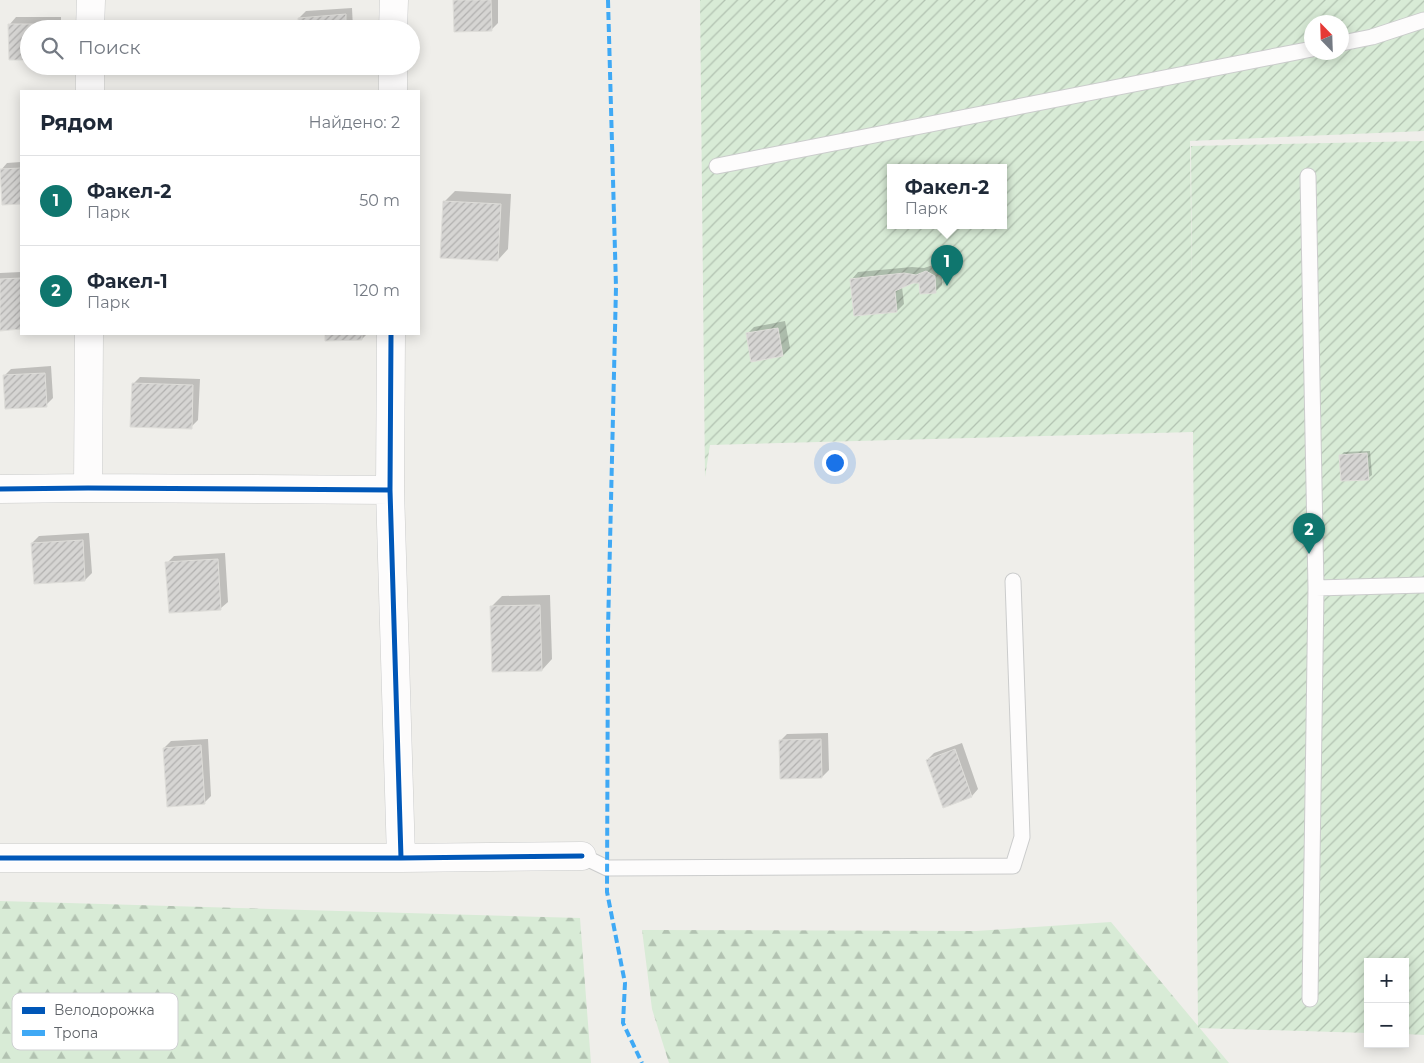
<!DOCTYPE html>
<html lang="ru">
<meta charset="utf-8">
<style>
body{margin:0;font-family:Montserrat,sans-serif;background:#f6f6f7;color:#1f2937}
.controls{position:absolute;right:15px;bottom:15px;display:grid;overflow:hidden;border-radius:0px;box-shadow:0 2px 12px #0003}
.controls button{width:45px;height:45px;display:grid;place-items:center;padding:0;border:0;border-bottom:1px solid #e0e1e3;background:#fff;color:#1f2937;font:25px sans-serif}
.compass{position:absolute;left:1304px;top:15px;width:45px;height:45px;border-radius:50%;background:#fff;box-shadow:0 2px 12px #0003;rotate:337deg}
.you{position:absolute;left:834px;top:462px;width:18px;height:18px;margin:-12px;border:4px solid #fff;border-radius:50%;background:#1a73e8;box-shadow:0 0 0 8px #1a73e833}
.badge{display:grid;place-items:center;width:32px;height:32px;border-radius:50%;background:#0f766e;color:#fff;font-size:16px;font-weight:700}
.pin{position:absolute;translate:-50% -41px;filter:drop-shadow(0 1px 2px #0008)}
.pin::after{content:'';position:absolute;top:26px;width:18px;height:15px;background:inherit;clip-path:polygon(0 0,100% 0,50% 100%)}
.popup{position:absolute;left:887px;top:164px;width:120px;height:65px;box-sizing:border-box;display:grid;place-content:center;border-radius:0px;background:#fff;filter:drop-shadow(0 1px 4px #0005);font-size:16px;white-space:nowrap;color:#747a83}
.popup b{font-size:19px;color:#1f2937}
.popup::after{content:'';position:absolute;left:50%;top:100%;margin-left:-10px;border:10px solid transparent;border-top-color:#fff}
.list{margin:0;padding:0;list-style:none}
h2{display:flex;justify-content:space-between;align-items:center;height:65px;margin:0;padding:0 20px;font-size:21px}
h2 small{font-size:16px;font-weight:400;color:#747a83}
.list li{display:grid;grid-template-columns:32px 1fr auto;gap:15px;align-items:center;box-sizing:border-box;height:90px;padding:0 20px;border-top:1px solid #e0e1e3}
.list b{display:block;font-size:19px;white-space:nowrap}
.list p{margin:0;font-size:16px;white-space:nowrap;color:#747a83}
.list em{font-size:16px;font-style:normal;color:#747a83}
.icon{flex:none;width:28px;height:28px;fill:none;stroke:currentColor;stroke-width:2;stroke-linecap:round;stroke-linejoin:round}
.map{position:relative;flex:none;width:1424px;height:1063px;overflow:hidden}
.search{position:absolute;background:#fff;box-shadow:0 2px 12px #0003;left:20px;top:20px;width:400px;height:55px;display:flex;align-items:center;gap:12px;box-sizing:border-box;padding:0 18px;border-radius:28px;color:#747a83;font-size:19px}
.panel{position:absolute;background:#fff;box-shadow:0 2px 12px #0003;left:20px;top:90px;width:400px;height:245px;border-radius:0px}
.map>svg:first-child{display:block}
</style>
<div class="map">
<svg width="1424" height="1063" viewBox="0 0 1424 1063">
<defs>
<pattern id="forest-firs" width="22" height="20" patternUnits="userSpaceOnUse" patternTransform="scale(1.25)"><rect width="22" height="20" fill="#d8ebd6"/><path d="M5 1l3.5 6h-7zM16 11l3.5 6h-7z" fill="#b2c2b1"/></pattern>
<pattern id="garden-furrows" width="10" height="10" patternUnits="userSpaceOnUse" patternTransform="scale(1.25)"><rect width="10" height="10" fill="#d8ebd6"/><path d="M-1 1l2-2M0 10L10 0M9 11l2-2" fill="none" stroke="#b2c2b1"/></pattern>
<pattern id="building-hatch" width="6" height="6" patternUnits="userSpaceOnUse" patternTransform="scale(1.25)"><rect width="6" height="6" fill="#d6d5d3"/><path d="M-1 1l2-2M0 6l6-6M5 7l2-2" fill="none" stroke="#b1b0af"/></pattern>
</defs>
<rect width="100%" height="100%" fill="#efeeea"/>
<path fill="url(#forest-firs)" d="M0,901l580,17 11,145h-591z
M1111,922l118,141h-560l-17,-54 -10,-79 334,1z"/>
<path fill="url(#garden-furrows)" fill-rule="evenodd" d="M700,0h724v131l-234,10 2,158 -1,-153 233,-5v894l-19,-1v-72h-37v71l-170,-5 -5,-596 -483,13 -5,32zM1312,22h30v30h-30zM891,167h112v58h-112z"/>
<path fill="#0003" d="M454,0h44v23l-7,7z
M352,8l1,21h-53l-1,-11 7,-7z
M16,17h45v12h-32l-19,-5z
M21,162v41l-18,1 -2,-34 6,-7z
M455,191l56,3 -3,55 -10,11 -54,-58z
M933,265l9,4v16l-7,7 -15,-10h-7l-11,5 2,17 -7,7 -45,-32 6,-7 54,-5 12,1z
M21,272v56l-21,1v-56z
M785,321l5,27 -7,7 -36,-21 7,-7z
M326,334h41l-5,5 -36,1z
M51,366l2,32 -7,7 -42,-29 7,-7z
M140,377l60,2 -2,41 -7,7 -58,-43z
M1370,451l2,24 -4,3 -27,-23 3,-3z
M89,533l3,40 -7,7 -53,-37 7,-7z
M225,553l3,49 -7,6 -54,-45 7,-7z
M550,595l2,64 -10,11 -51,-63 11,-11z
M828,733l1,37 -7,7 -42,-36 7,-7z
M208,739l3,57 -7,7 -40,-55 7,-7z
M962,743l16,46 -6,7 -45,-36 7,-7z"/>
<path fill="url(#building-hatch)" stroke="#deddd9" d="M453,0h38l1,31 -38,1z
M346,14v15h-47l-1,-11z
M8,24h47v5h-26v31h-20z
M21,168v36l-19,1 -2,-36z
M443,201l58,3 -3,57 -58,-3z
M926,271l9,5 1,17 -16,1 -1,-11h-6l-18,8 2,21 -43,4 -4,-37 54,-6 12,2z
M21,278v51l-21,2v-52z
M778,328l5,28 -32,6 -5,-29z
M325,334h37v6l-37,1z
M45,373l2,34 -42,2 -2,-34z
M132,383l61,2 -1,44 -62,-2z
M1367,453l2,27 -28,1 -2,-26z
M83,540l2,41 -51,3 -3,-41z
M218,559l3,51 -52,3 -4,-51z
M540,605l2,66 -50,1 -2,-66z
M821,739l1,39 -42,1 -1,-39z
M201,745l4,59 -38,3 -4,-59z
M955,749l17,48 -29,11 -17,-48z"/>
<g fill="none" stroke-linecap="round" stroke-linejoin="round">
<defs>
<path id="lane" d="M1342,43l30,-6 52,-17
M717,166l595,-117
M1308,176l8,412 -6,411
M1316,588l108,-3
M582,856l25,12 406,-2 9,-29 -9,-256"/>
<path id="street" d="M90,29l1,-29
M393,29l1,-29
M90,91v-25
M393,91v-25
M391,334l-1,156 11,368
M88,488l1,-154
M0,489l88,-1 302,2
M0,858h401l181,-2"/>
</defs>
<use href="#lane" stroke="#cbcccc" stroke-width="17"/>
<use href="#street" stroke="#cbcccc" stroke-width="29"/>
<use href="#lane" stroke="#fdfcfc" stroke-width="15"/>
<use href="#street" stroke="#fdfcfc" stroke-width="28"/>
<path stroke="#3fa9f5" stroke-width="4" stroke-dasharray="8 4" stroke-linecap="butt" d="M608,0l8,287 -8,342 -1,263 18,91 -2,40 19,40"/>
<defs>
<path id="cycleway" d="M391,334l-1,156 11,368
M0,489l88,-1 302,2
M0,858h401l181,-2"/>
</defs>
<use href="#cycleway" stroke="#fff" stroke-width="8"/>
<use href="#cycleway" stroke="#0057b8" stroke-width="5"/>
</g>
<rect x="12" y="993" width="166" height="57" rx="8" fill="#fff" stroke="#cfd0d2" stroke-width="1"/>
<rect x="22" y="1007" width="23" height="7" fill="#0057b8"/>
<rect x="22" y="1030" width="23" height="6" fill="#3fa9f5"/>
<g font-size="14" fill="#5f6368">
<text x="54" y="1015">Велодорожка</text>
<text x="54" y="1038">Тропа</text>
</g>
</svg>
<div class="controls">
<button>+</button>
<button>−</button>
</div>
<svg class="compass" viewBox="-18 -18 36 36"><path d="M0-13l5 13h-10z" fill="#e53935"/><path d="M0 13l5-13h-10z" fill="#747a83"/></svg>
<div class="you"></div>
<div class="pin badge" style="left:947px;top:286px">1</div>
<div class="popup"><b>Факел-2</b>Парк</div>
<div class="pin badge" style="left:1309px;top:554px">2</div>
<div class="search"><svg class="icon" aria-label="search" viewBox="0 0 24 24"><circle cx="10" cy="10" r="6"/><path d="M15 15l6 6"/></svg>Поиск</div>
<section class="panel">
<h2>Рядом<small>Найдено: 2</small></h2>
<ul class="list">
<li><span class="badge">1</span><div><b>Факел-2</b><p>Парк</p></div><em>50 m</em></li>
<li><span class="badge">2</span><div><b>Факел-1</b><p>Парк</p></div><em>120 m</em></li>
</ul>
</section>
</div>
